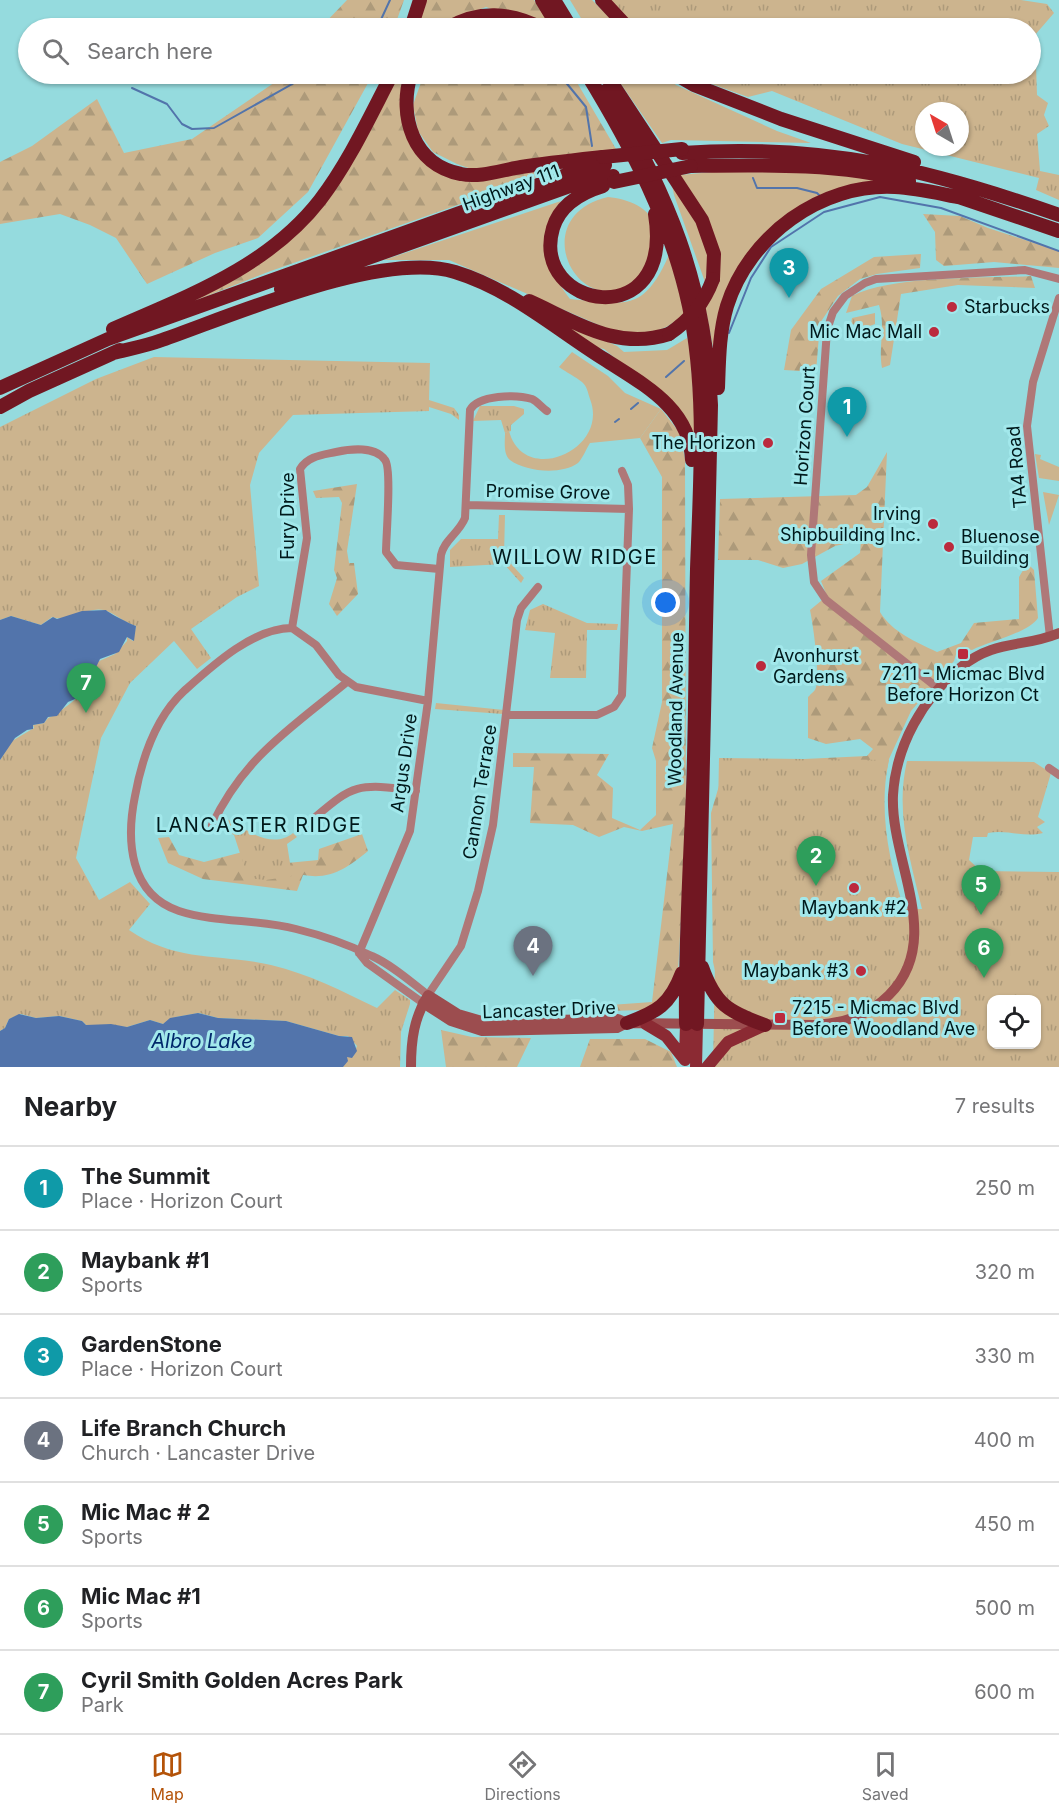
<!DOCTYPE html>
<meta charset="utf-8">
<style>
body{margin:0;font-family:Inter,sans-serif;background:#f6f6f6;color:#202124}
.controls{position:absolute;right:18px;bottom:18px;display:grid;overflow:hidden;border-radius:12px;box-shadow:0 2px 4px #0004}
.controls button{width:54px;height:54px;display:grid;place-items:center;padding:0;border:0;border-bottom:2px solid #e0e0e0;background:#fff;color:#202124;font:30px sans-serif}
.compass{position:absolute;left:915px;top:102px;width:54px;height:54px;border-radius:50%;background:#fff;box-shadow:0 2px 4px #0004;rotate:321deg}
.you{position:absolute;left:666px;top:603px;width:21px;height:21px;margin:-15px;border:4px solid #fff;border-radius:50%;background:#1a73e8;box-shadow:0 0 0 9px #1a73e833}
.badge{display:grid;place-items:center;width:39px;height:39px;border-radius:50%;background:#b45309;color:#fff;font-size:20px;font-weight:700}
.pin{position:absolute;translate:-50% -50px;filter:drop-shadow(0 2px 3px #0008)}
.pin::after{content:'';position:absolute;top:32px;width:21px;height:18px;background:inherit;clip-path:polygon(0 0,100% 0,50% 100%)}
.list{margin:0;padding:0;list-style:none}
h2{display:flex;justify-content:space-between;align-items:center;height:78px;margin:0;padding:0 24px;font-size:26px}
h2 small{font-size:20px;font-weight:400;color:#757577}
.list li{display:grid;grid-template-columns:39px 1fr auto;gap:18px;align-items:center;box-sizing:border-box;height:84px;padding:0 24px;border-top:2px solid #e0e0e0}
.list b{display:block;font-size:22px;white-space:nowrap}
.list p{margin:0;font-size:20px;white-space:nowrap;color:#757577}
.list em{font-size:20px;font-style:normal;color:#757577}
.icon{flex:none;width:33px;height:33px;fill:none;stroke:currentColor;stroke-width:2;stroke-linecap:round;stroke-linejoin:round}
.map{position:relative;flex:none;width:1059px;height:1067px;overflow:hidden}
.search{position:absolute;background:#fff;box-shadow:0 2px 4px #0004;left:18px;right:18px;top:18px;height:66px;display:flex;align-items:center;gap:15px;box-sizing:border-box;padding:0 21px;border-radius:33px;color:#757577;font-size:22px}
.sheet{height:666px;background:#fff}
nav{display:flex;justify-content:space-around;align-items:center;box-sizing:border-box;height:84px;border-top:2px solid #e0e0e0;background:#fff;font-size:16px;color:#757577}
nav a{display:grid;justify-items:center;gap:3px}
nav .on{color:#b45309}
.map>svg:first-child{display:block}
</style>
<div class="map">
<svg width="1059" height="1067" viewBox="0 0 1059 1067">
<defs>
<pattern id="forest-firs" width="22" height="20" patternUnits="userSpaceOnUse" patternTransform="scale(1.5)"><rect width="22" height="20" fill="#ccb48e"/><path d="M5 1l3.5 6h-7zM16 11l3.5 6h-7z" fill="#ad9a7a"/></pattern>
<pattern id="park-tufts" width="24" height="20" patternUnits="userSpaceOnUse" patternTransform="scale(1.5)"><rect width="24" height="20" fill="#ccb48e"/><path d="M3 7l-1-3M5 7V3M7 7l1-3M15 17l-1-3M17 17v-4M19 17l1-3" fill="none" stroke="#ad9a7a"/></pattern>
</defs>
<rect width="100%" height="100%" fill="#95dbde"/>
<path fill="#ccb48e" d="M570,0h22l28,28h-33z
M614,74h51l11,11 101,46 34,12 -140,-3 -9,3z
M745,169l80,4 66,9 -39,6 -93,56 -45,108 -9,-46 12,-28 -37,-103z
M672,185l40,60 -7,37 -31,-87z
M608,197c20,2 43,10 48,32 2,12 -8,34 -11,47 -8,4 -16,10 -24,13 -51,18 -90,-74 -13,-92z
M561,201c-29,39 -17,63 9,98 56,5 73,14 99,-44l16,59c-27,22 -44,23 -77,15l-159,-69h-65z
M548,314l69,32 7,6 43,-2 20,-12 3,9 6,88 -48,-55 -4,2 -40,-33 -14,-3z
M572,352l36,24 17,17 36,16 -21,29 -50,5c-4,6 -7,15 -12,20 -16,12 -52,9 -68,-3 -7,-6 -5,-19 -5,-27l4,-2c15,56 101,19 81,-32 -2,-6 -3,-13 -8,-17 -6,-5 -16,-10 -23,-15z
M1035,454l6,1 -1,4 19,8v14l-20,-3z
M1043,492l16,3 -10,30z"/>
<path fill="url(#forest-firs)" d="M347,0h57l-10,28h-74z
M423,0h111l19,28h-11l-56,-21 -56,21h-16z
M287,74h86l-65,118 -50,46 -43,15 -68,31 -31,-46 -26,-13 -30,-11 -60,10v-62l32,-16 65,-47 27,54 68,-14z
M396,74h6c-4,50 10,60 40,95l126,-3 -300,106 -94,37 136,-95z
M424,74h148l44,75 -136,23 -23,-8 -24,-12 -15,-21 -5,-26z
M923,214l37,2 28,12 71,23v17l-65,-6 -50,4 -8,-6 -1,-28z
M921,254l-1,14 -43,6 -17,5 -22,17 -18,27 -4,49 -32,-2 7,-40 30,-41 53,-32z
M1031,276l4,12 -77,-3 -57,9 -11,71 -8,3c-4,-22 4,-41 -3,-63l-33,8 6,-17c43,-21 129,-17 179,-20z
M661,409l18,23 6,27 1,369 -8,144 -12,28 -24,10 -32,1v-6l42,-3 21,-178 -31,7 -18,-4 -25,10 -26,-12 -43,-2 4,-56h-21v-14l96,1 -12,21 16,13 -1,30 28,12 16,-15v-54l-4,-13 10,-46v-225l-22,-39z
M887,452l-7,160c12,20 36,30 57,40l24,-9 13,-20 45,-4v-42l6,-10 5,-1 4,4 4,48c-10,15 -48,23 -66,32l-8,-2 -7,3 -3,10 -43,50 -22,48 -8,40 -164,181 -4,-18 -2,-149 12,-41 16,-10 128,-6 6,-7 -13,-10 -34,5 -18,-6v-41c1,-1 6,-6 7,-7 6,-11 -2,-66 -5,-80l17,-14 -6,-15 39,-28 1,-13 -26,6 -33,18 -19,4 -25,-8h-40l2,-61 136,-4 11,-8z
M357,484l-10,67 2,12h5l4,31 -21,22 -8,-12 8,-26 -3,-8 8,-67 -3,-6 -23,1 -3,-7z
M362,834l6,17c-21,17 -37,29 -65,24l-6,16 -94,-12 -35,-16 -10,-25 11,-1 10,18 25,7 58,-15 25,16 31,-3 1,-11z
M441,1030l31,7 59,1 -14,29h-71z
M590,1039h55l26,13 6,15h-97z"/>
<path fill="url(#park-tufts)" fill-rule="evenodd" d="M601,0h420l26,4 7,9 -19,22 2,60 11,8 -4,12 5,11 -12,8 3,37 19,4v25l-23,-10 3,-12 -137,-34 -130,-53 -24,6 -53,-19 -20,-4h355v-46h-403zM924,111h36v36h-36z
M875,313v11l-8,3 -16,-3 1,-6z
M154,357l276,6 -1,37 25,8 5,7v5l-8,-6 -22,-7v4l-136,4 -34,38 -9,32 9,101 -22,11 -46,32 20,29 -14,11 -23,-28 -44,42 -29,55 -25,120 23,42 31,-18 20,22 -21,26c49,33 88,23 142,35 38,9 71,26 106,43l18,-18 15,10v4l-9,28 -1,35h-57l4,-10h6l4,-11 -9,-10h-9l-53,-15 -68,-3 -19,-5 -23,4 -13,7 -13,-4 -23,7 -41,-2 -4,-4 -23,-5 -23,2 -15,-4 -12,5 -4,9 -5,3v-271l12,-19 22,-13 -1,-3 11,-2 4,-5c8,-3 31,-20 38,-29 6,-8 7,-18 11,-27l18,-8 12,-13v-4l6,4 3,-15c-11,-3 -22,-13 -32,-16 -17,-4 -36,13 -52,7l-11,8 -30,-9 -11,4v-193l96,-48z
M480,406h34l10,3v5l-13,11v6l-6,2 -4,-13 -28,1z
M499,515h6l-1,41 20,22 -3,5 -17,-19 -54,3v-17l11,-11h37z
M543,604l44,19 31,1 -1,6h-30l-1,48h-36l5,-45 -30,-3 5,-20z
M436,703l68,7 -1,4 -68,-5z
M719,758l170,2c-11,50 0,101 15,149h18c-12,-50 -27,-97 -15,-148l127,1 17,11 -13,44 7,5 -8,5 6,6c-19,5 -36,-4 -55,0l-1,4h-14l-4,23 12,11 78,1v195h-346zM992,999h44v45h-44z
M227,819c20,11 45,31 66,14l4,4 -10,7 5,32 -26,4 -18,-2 -14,-43 -9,-5z"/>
<path fill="#5274ab" d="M106,610c1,2 24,14 30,16l-2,15 -7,-4 -8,15 -19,7 -18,37 -14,6 -11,14 -9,1 -4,6 -11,2v4l-6,1 -12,8 -15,22v-140l11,-4 30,9 12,-8 4,2 25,-8z
M198,1013l20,5 68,3 53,15 13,1 5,14 -5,7 -5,-1 1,4 -5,6h-343v-36l5,-3 4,-9 10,-5 17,4 23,-2 23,5 4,4 25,-1 16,3 23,-7 13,4 7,-6z"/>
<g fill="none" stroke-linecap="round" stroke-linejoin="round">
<path stroke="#5274ab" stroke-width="2" d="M373,28l5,-2 12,-26
M559,74l27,33 6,39
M132,88l35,16 15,20 10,5 22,-1 96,-54
M753,178l4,10h40l20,5 4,4
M729,333l22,-55 20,-31 53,-35 56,-15 61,11 118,43
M666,377l18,-16
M631,409l7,-6
M615,422l4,-3"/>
<path stroke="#af7878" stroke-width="8" d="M466,505l163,4
M292,628l15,-90 -7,-69c8,-13 22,-14 36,-17 14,-3 39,-6 49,8 7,8 1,77 1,92l10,13 43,4
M1050,637l-23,-211 6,-44 26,-84
M939,689l-113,-89 -12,-18 -3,-27 16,-225 6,-18 12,-16 20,-13 11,-4 149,-9 34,9
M428,701l-72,-14 -17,-12 -23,-30 -24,-17c-39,0 -80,38 -108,63 -29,27 -42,67 -49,105 -9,44 -6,98 44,115 37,12 79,8 117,18 25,6 53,16 76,27 20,9 39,26 56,39l33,-49 17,-55 15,-66 24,-205 4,-12 17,-21
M508,715h89l17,-8 8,-12 7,-186 -1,-24 -6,-14
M1049,768l10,7
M212,825c32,-68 79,-97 135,-143
M302,828c50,-41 48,-47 114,-37
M359,953l51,-122 18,-130 13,-146c3,-15 18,-22 24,-37l5,-108c8,-15 46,-16 62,-11 5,2 10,9 15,12
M359,953l8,10 56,40"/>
<path stroke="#9c4d4f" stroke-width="10" d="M423,1003l28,18 31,10 135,-3 10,-5
M411,1067c0,-27 3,-49 17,-72l30,19 24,7 136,-2 9,4 188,2c29,-2 53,-9 74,-30 56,-56 1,-134 4,-200 3,-50 30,-97 68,-128 34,-28 63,-19 98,-34"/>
<path stroke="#8b2a33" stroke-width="12" d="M646,1024l20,12 19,24
M685,1059l1,-35
M696,1067l1,-43
M707,1067l21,-25 37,-17"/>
<path stroke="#711722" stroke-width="14" d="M542,0l17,28
M554,0l17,28
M602,0l26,28
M411,28l9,-28
M448,28c30,-18 63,-16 93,0
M411,74c-13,42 2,91 50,100 19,4 41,-4 60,-7 27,-4 55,-7 82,-10
M587,74c44,72 84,148 102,232 18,86 11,175 8,263 -2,82 -1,164 -5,245 -3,70 -7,140 -6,210
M606,74l96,146 12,34 -1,25
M675,74l19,11 87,34 133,43
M607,90c61,105 98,191 104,315l-14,619
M682,153c140,-10 246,16 377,62
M691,166c73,-1 147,-3 218,15
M603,186c-23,7 -43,19 -50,42 -24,81 122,108 102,-14
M956,196l103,35
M281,289l292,-104 40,-9
M529,301c47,21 88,50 140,33
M113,329c75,-33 155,-62 207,-129 29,-38 50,-84 72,-126
M113,353c16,-4 33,-7 49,-13 72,-25 220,-90 293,-68 56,17 101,57 149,87 40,26 86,49 88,101
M0,388l108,-49 455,-163 42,-11
M718,388c1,-27 1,-55 9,-82 22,-70 94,-123 168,-119 23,1 46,7 68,11
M0,407l29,-16 91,-41
M702,967c13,37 26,45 63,58
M627,1023c30,-11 43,-18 55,-50"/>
<path stroke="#711722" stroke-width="14" d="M603,157l79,-8
M614,182l77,-16
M669,334c22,-15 35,-31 44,-55"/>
</g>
<g fill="#bb2a3d" stroke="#a2e8eb" stroke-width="2">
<circle cx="952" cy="307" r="6"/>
<circle cx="934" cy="332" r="6"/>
<circle cx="768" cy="443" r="6"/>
<circle cx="933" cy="524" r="6"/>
<circle cx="949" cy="547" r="6"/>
<rect x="957" y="648" width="12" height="12" rx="3"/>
<circle cx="761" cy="666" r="6"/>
<circle cx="854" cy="888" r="6"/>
<circle cx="861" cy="971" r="6"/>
<rect x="774" y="1012" width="12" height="12" rx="3"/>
</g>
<g text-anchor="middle" stroke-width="6" stroke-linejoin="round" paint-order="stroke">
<g font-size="18" fill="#00191b" stroke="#a2e8eb">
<text transform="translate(511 188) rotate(-20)" y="6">Highway 111</text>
<text transform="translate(805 426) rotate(-86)" y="6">Horizon Court</text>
<text transform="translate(1017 467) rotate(-95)" y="6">TA4 Road</text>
<text transform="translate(548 492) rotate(1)" y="6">Promise Grove</text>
<text transform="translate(288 516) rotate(-90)" y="6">Fury Drive</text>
<text transform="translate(676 709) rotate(-89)" y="6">Woodland Avenue</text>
<text transform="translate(404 763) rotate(-82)" y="6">Argus Drive</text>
<text transform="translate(480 792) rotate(-81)" y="6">Cannon Terrace</text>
<text transform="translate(549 1010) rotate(-2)" y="6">Lancaster Drive</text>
</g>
<g font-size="18" fill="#00191b" stroke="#a2e8eb" text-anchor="start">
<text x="964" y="313">Starbucks</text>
<text x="922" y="338" text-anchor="end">Mic Mac Mall</text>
<text x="756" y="449" text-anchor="end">The Horizon</text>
<text x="921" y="520" text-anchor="end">Irving<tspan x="921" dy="21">Shipbuilding Inc.</tspan></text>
<text x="961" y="543">Bluenose<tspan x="961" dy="21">Building</tspan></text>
<text x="773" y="662">Avonhurst<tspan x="773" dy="21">Gardens</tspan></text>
<text x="963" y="680" text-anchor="middle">7211 - Micmac Blvd<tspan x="963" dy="21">Before Horizon Ct</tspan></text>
<text x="854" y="914" text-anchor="middle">Maybank #2</text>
<text x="849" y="977" text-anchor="end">Maybank #3</text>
<text x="792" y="1014">7215 - Micmac Blvd<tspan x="792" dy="21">Before Woodland Ave</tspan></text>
</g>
<g font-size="20" letter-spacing="1.5" fill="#00191b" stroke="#a2e8eb">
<text x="575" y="564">WILLOW RIDGE</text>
<text x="259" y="832">LANCASTER RIDGE</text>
</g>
<g font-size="20" font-style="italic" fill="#00286b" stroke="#a2e8eb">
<text x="202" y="1048">Albro Lake</text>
</g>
</g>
</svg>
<div class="controls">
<button><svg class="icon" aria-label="locate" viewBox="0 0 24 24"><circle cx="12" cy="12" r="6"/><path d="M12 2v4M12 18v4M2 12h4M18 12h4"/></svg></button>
</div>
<svg class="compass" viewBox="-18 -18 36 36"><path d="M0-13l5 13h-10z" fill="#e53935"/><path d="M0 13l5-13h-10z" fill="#757577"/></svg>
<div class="you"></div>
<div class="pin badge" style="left:847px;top:437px;background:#0f9aa8">1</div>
<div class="pin badge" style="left:816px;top:886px;background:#2e9e5b">2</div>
<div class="pin badge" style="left:789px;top:298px;background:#0f9aa8">3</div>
<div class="pin badge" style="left:533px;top:976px;background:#6b7280">4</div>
<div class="pin badge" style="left:981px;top:915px;background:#2e9e5b">5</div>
<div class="pin badge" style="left:984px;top:978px;background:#2e9e5b">6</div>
<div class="pin badge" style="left:86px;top:713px;background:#2e9e5b">7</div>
<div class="search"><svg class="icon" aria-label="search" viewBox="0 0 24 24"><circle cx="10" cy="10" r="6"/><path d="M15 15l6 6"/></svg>Search here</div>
</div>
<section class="sheet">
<h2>Nearby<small>7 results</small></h2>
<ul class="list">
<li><span class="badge" style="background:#0f9aa8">1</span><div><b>The Summit</b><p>Place · Horizon Court</p></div><em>250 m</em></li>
<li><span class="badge" style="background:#2e9e5b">2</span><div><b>Maybank #1</b><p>Sports</p></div><em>320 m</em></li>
<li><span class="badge" style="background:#0f9aa8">3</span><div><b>GardenStone</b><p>Place · Horizon Court</p></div><em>330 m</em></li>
<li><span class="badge" style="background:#6b7280">4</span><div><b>Life Branch Church</b><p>Church · Lancaster Drive</p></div><em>400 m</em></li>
<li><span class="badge" style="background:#2e9e5b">5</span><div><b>Mic Mac # 2</b><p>Sports</p></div><em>450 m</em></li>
<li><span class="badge" style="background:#2e9e5b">6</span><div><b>Mic Mac #1</b><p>Sports</p></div><em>500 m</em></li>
<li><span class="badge" style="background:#2e9e5b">7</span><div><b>Cyril Smith Golden Acres Park</b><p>Park</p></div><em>600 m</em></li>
</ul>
</section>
<nav>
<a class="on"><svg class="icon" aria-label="map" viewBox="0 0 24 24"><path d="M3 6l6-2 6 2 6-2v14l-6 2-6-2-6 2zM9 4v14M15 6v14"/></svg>Map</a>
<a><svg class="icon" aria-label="directions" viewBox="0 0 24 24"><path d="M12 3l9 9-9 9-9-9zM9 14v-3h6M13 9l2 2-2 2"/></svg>Directions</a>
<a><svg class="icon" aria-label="saved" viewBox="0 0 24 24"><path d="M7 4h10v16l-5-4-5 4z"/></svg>Saved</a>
</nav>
